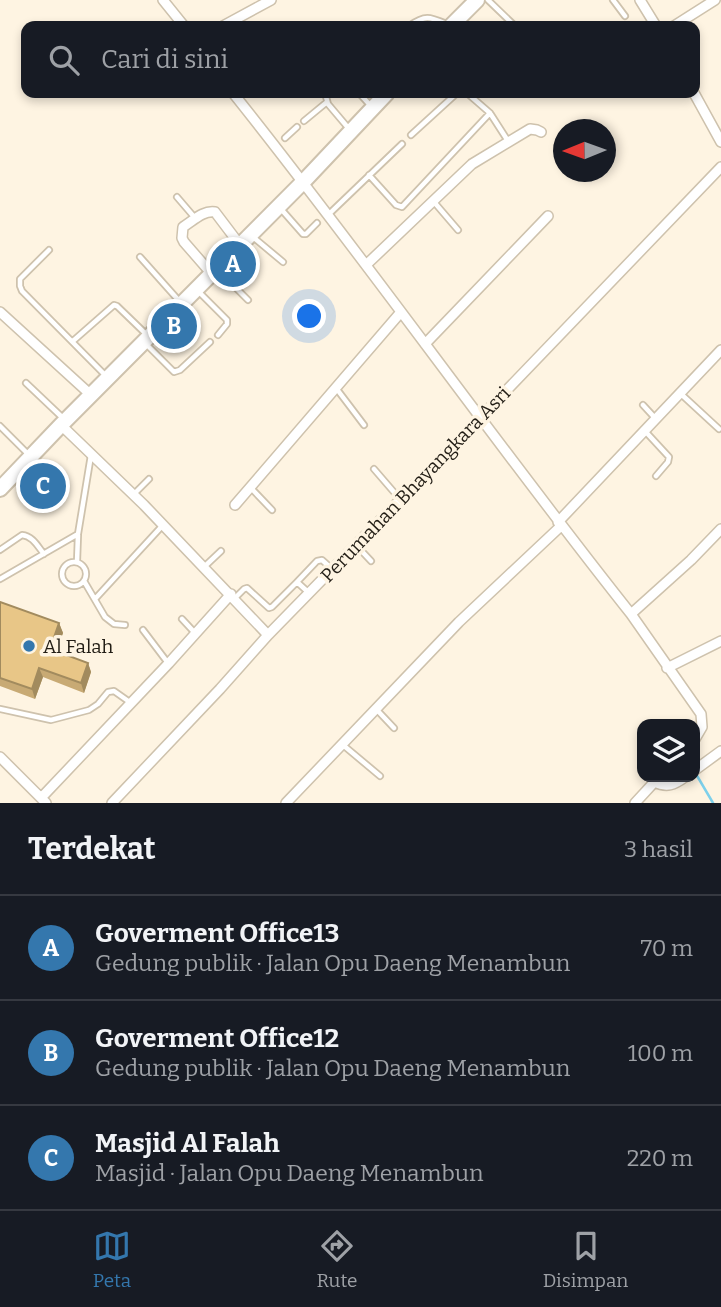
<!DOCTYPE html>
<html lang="id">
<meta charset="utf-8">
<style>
body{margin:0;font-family:Bitter,serif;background:#242831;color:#f1f3f6}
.controls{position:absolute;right:21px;bottom:21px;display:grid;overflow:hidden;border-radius:14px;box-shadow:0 4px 10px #0003}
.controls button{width:63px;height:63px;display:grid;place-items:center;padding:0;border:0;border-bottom:2px solid #363941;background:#171b24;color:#f1f3f6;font:35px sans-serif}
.compass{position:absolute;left:553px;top:119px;width:63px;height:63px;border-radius:50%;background:#171b24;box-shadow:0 4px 10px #0003;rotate:269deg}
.you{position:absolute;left:310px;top:317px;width:24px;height:24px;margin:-18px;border:5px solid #fff;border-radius:50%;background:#1a73e8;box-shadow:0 0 0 10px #1a73e833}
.badge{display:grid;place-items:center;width:46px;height:46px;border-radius:50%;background:#3477ad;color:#fff;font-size:23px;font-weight:700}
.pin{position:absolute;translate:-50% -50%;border:4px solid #fff;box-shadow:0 2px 7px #0006}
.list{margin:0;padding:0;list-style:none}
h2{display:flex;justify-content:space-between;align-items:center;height:91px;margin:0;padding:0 28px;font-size:30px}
h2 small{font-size:23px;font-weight:400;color:#9ea1a6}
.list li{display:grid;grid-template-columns:46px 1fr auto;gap:21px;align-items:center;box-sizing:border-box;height:105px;padding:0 28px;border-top:2px solid #363941}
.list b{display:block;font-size:26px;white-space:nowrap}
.list p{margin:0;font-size:23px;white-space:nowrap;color:#9ea1a6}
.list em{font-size:23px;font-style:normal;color:#9ea1a6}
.icon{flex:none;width:38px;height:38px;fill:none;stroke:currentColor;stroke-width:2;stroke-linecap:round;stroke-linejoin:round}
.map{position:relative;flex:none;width:721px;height:803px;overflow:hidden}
.search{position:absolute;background:#171b24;box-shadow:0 4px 10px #0003;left:21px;right:21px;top:21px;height:77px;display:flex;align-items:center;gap:18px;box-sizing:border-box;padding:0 24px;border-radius:14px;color:#9ea1a6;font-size:26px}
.sheet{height:406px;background:#171b24}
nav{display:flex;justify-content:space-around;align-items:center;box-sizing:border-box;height:98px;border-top:2px solid #363941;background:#171b24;font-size:19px;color:#9ea1a6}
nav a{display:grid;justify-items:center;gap:4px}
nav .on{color:#3477ad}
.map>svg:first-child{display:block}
</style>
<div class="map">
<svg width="721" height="803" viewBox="0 0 721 803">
<rect width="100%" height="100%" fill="#fef4e2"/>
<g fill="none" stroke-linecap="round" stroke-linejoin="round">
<path stroke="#7dd0eb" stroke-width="2.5" d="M696,774l17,29"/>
<defs>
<path id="service" d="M488,0l27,26
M613,0l12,16
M409,26c17,-12 21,-9 40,-1
M325,93l3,11 22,26
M359,93l11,12
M467,93l23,20 18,28
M304,121l23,-19
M411,135l46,-42
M285,138l12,-11
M369,175l27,30 6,2 88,-94
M177,197l18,21
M434,202l24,28
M281,209l22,25h3l11,-11
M329,214l73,-70
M253,237l30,25
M49,250l-29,29v7l2,5 85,86
M140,257l41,46
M219,271l29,29
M198,291l29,29v4l-9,11
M73,341l41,-36 3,1 30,29
M147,345l27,27 6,-2 30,-28
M26,383l39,37
M336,388l28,37
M681,394l38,35
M643,405l12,13
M0,426l30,30
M645,431l24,26 -1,5 -12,14
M374,469l25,29
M251,488l21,22
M134,494l15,-15
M356,545l15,16
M0,550l22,-15c11,1 16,12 22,19
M62 574a12 12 0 1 1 24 0a12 12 0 1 1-24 0Z
M77,562l1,-27
M204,567l17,-16
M0,579l78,-45 13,-79
M84,581l21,36 9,7 11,1
M308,592l-11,-10 20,-21 5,-1 10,9
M235,598l9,-9 3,-1 22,20 3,-1 25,-25
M95,599l68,-74
M182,619l13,14
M143,630l25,33
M0,709l51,11 38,-10 9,-6 10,-12 6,-1 17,12
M377,710l17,18
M343,745l37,31"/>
<path id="minor" d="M163,0l21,26
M640,0l16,26
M223,26l48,-26
M674,26l41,-26
M233,93c136,170 262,350 398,521l60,-54 30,-31
M694,93l27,49
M366,265l106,-101 58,-35 7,1 4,2
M211,273l-27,-31 -2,-4 1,-11c10,-6 20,-17 32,-15l25,33
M0,312l91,83
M425,344l123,-128
M61,425l83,80 124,130
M235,505l166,-193
M558,522l163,-172
M631,614l70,100 1,13 -7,12
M667,668l54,-27
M0,757l46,46
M695,770l26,-19
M654,782c13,6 20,3 31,-5
M41,798l128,-135 62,-69
M112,803l108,-114 48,-54 212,-217 241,-251
M286,803l173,-181 102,-96
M635,803l24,-26"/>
<path id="trunk" d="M451,26l26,-26
M0,489l61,-64 243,-244 83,-88"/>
</defs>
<use href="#service" stroke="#cec2ad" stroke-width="8"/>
<use href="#minor" stroke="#cec2ad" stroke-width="12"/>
<use href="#trunk" stroke="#cec2ad" stroke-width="18"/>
<use href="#service" stroke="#fff" stroke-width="4.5"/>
<use href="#minor" stroke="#fff" stroke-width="9"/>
<use href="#trunk" stroke="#fff" stroke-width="14"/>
</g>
<path fill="#c8aa74" d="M0,602l59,21 4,10 -7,18 32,12 3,9 -7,21 -41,-16 -8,22 -35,-13z"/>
<path fill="#a28b5e" d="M59,623l4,10 -9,25 -4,-9z
M88,663l3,9 -7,21 -3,-10z
M39,668l4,9 -8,22 -3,-10z"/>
<path fill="#e8c687" stroke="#a28b5e" stroke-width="2" d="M0,602l59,21 -9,26 38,14 -7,20 -42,-15 -7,21 -32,-11z"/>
<circle fill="#3477ad" stroke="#fef4e2" stroke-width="2.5" cx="29" cy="646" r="7"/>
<g text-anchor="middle" stroke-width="7" stroke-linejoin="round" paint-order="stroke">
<g font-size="19" fill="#221d15" stroke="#fef4e2">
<text transform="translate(415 484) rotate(-46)" y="7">Perumahan Bhayangkara Asri</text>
</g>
<g font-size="19" fill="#221d15" stroke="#fef4e2" text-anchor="start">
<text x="43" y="653">Al Falah</text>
</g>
</g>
</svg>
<div class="controls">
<button><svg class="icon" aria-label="layers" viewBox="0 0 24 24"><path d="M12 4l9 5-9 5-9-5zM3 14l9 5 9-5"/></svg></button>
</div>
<svg class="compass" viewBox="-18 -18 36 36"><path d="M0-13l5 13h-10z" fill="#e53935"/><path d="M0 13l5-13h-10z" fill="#9ea1a6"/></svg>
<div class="you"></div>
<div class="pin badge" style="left:233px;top:264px">A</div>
<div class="pin badge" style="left:174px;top:326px">B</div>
<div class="pin badge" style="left:43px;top:486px">C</div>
<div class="search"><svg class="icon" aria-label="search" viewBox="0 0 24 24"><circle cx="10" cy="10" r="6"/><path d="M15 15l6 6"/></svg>Cari di sini</div>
</div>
<section class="sheet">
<h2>Terdekat<small>3 hasil</small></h2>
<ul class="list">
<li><span class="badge">A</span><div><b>Goverment Office13</b><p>Gedung publik · Jalan Opu Daeng Menambun</p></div><em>70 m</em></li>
<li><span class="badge">B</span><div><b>Goverment Office12</b><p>Gedung publik · Jalan Opu Daeng Menambun</p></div><em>100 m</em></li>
<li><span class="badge">C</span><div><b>Masjid Al Falah</b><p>Masjid · Jalan Opu Daeng Menambun</p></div><em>220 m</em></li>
</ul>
</section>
<nav>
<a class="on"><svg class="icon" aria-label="map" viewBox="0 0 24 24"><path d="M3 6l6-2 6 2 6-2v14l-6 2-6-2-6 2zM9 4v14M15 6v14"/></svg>Peta</a>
<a><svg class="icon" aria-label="directions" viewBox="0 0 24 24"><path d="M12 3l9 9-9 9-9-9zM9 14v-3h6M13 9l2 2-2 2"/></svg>Rute</a>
<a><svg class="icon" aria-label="saved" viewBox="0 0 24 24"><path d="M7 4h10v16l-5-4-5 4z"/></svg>Disimpan</a>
</nav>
